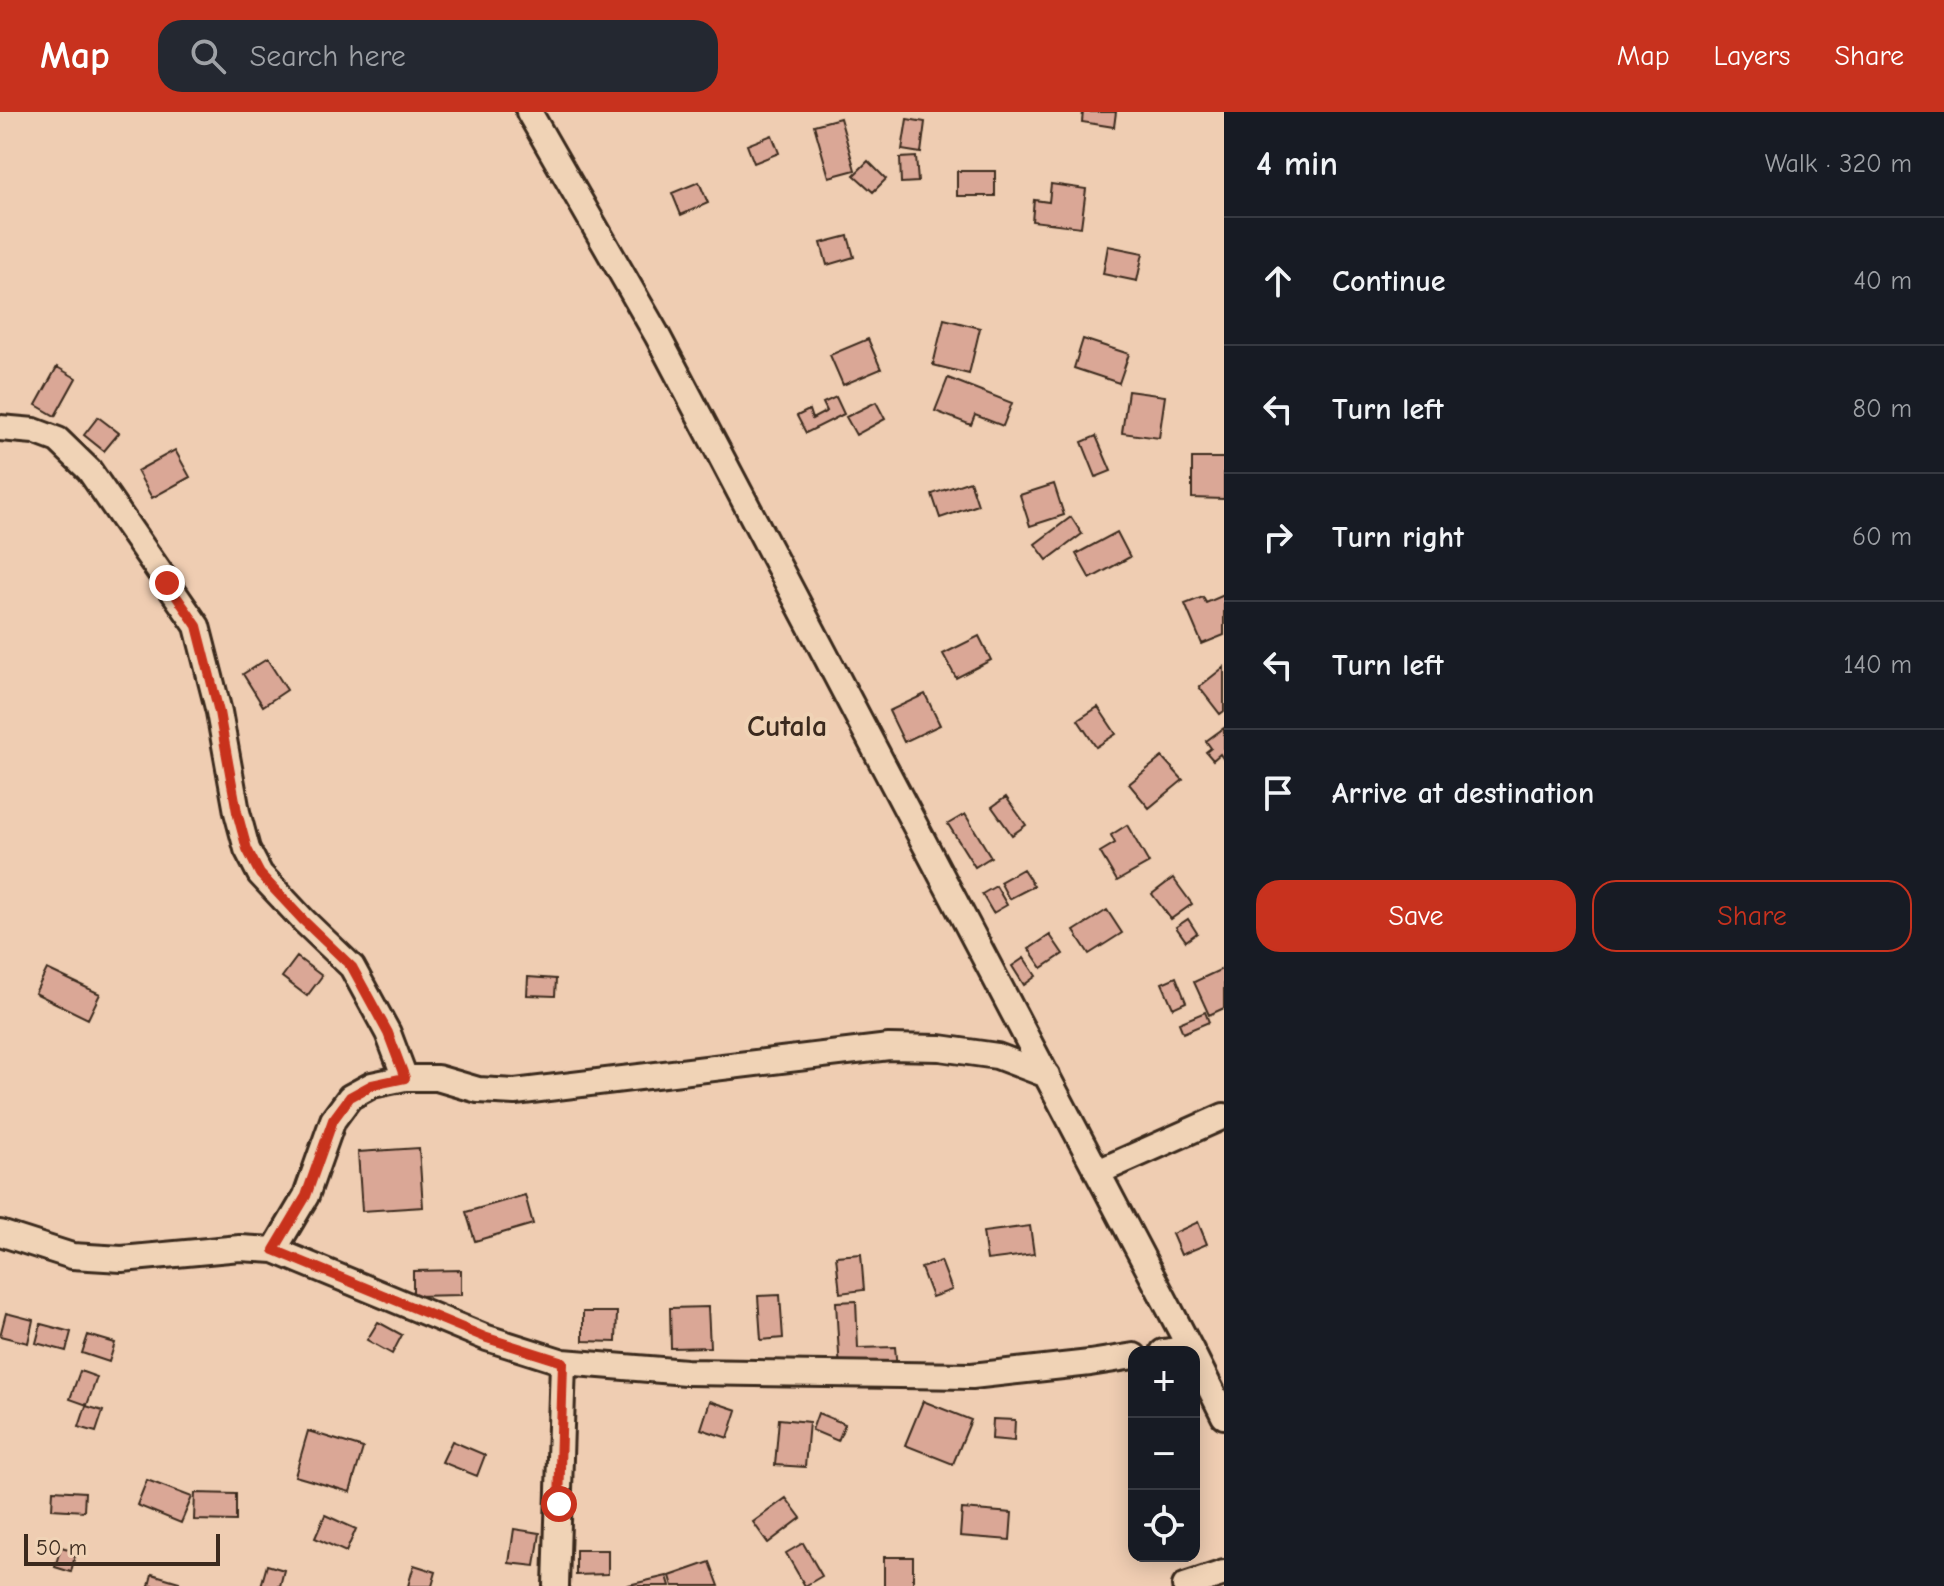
<!DOCTYPE html>
<meta charset="utf-8">
<style>
body{margin:0;font-family:"Comic Neue",sans-serif;background:#242831;color:#f1f3f6}
.controls{position:absolute;right:24px;bottom:24px;display:grid;overflow:hidden;border-radius:16px;box-shadow:0 4px 20px #0003}
.controls button{width:72px;height:72px;display:grid;place-items:center;padding:0;border:0;border-bottom:2px solid #363941;background:#171b24;color:#f1f3f6;font:40px sans-serif}
.scale{position:absolute;left:24px;bottom:20px;width:196px;box-sizing:border-box;padding-left:8px;border:4px solid #3b2a1e;border-top:0;font-size:22px;line-height:28px;white-space:nowrap;color:#3b2a1e;-webkit-text-stroke:6px #f0d3b6;paint-order:stroke}
.stop{position:absolute;width:24px;height:24px;margin:-18px;border:6px solid #c8321e;border-radius:50%;background:#fff}
.stop.end{background:#c8321e;border-color:#fff;box-shadow:0 2px 8px #0008}
.list{margin:0;padding:0;list-style:none}
h2{display:flex;justify-content:space-between;align-items:center;height:104px;margin:0;padding:0 32px;font-size:34px}
h2 small{font-size:26px;font-weight:400;color:#9ea1a6}
.list li{display:grid;grid-template-columns:52px 1fr auto;gap:24px;align-items:center;box-sizing:border-box;height:128px;padding:0 32px;border-top:2px solid #363941}
.list b{display:block;font-size:30px;white-space:nowrap}
.list em{font-size:26px;font-style:normal;color:#9ea1a6}
.actions{display:flex;gap:16px;padding:24px 32px}
.actions a{flex:1;padding:18px 0;border:2px solid #c8321e;border-radius:24px;text-align:center;font-size:28px;color:#c8321e}
.actions .main{background:#c8321e;color:#fff}
.icon{flex:none;width:44px;height:44px;fill:none;stroke:currentColor;stroke-width:2;stroke-linecap:round;stroke-linejoin:round}
.map{position:relative;flex:none;width:1224px;height:1474px;overflow:hidden}
header{display:flex;align-items:center;gap:48px;box-sizing:border-box;height:112px;padding:0 40px;background:#c8321e;color:#fff}
header strong{font-size:38px}
nav{display:flex;gap:44px;margin-inline-start:auto;font-size:28px}
.search{width:560px;height:72px;background:#242831;display:flex;align-items:center;gap:20px;box-sizing:border-box;padding:0 28px;border-radius:24px;color:#9ea1a6;font-size:30px}
main{display:flex}
aside{flex:1;background:#171b24}
.map>svg:first-child{display:block}
</style>
<header>
<strong>Map</strong>
<div class="search"><svg class="icon" aria-label="search" viewBox="0 0 24 24"><circle cx="10" cy="10" r="6"/><path d="M15 15l6 6"/></svg>Search here</div>
<nav><a>Map</a><a>Layers</a><a>Share</a></nav>
</header>
<main>
<div class="map">
<svg width="1224" height="1474" viewBox="0 0 1224 1474">
<rect width="100%" height="100%" fill="#efcdb2"/>
<filter id="ink" filterUnits="userSpaceOnUse"><feTurbulence type="fractalNoise" baseFrequency=".0125" numOctaves="2"/><feDisplacementMap in="SourceGraphic" scale="16" xChannelSelector="R" yChannelSelector="G"/><feConvolveMatrix kernelMatrix="1 2 1 2 8 2 1 2 1" color-interpolation-filters="sRGB"/></filter>
<g filter="url(#ink)">
<path fill="#daa796" stroke="#3b2a1e" stroke-width="2" d="M1083,0h33l-2,15 -32,-5z
M840,6l15,52 -26,7 -15,-52z
M907,7l18,3 -4,31 -19,-3z
M772,23l7,18 -25,10 -7,-18z
M916,45l2,25 -17,1 -1,-25z
M868,49l18,18 -13,13 -19,-17z
M957,59h38v25h-38z
M699,70l9,21 -27,12 -9,-22z
M1051,72l35,5 -5,38 -49,-6 2,-21 15,2z
M848,124l6,21 -27,8 -6,-22z
M1108,134l35,7 -6,28 -34,-7z
M944,207l36,9 -11,46 -36,-9z
M868,227l13,30 -38,16 -13,-30z
M1083,227l46,15 -10,29 -45,-15z
M57,255l19,11 -21,38 -19,-11z
M948,266l64,25 -9,23 -28,-11 -4,10 -36,-14z
M1128,279l37,5 -6,42 -37,-5z
M836,285l8,17 -38,19 -9,-17 12,-6 3,9 15,-8 -4,-8z
M876,290l9,17 -29,16 -10,-18z
M98,305l21,16 -15,18 -20,-16z
M1096,324l15,35 -15,6 -14,-35z
M175,338l15,27 -38,21 -15,-27z
M1192,346h32v41l-32,-1z
M970,369l8,24 -38,13 -8,-24z
M1054,372l10,31 -34,11 -10,-31z
M1071,405l11,17 -35,26 -12,-16z
M1117,420l13,25 -40,22 -14,-25z
M1224,483v40l-22,9 -17,-40 18,-7 3,6z
M979,524l12,24 -35,18 -13,-24z
M267,547l20,31 -24,16 -20,-32z
M1224,555v44l-4,3 -21,-27z
M925,582l15,31 -36,17 -15,-31z
M1098,595l18,27 -20,13 -18,-27z
M1224,616v32l-4,-6 -7,6 -7,-8 5,-4 -5,-7z
M1162,645l21,23 -34,28 -20,-24z
M1006,685l20,28 -14,10 -20,-28z
M965,702l26,43 -16,10 -27,-43z
M1127,713l22,38 -32,18 -17,-29 15,-9 -4,-8z
M1023,757l11,17 -25,13 -9,-17z
M1173,766l19,26 -21,15 -19,-25z
M996,774l11,19 -14,8 -11,-19z
M1107,798l15,23 -33,21 -15,-23z
M1188,807l9,14 -11,8 -10,-14z
M1050,823l13,19 -21,14 -13,-19z
M297,845l25,19 -15,20 -25,-19z
M1024,846l12,18 -12,9 -12,-19z
M1224,856v40l-15,7 -15,-33z
M47,857l53,25 -12,25 -53,-26z
M528,865l28,2 -1,17 -28,-1z
M1176,865l10,25 -13,6 -11,-25z
M1205,900l4,10 -26,11 -4,-10z
M419,1036l4,59 -61,4 -4,-59z
M525,1083l8,29 -58,17 -9,-29z
M1198,1110l9,22 -26,11 -9,-21z
M1030,1114l4,28 -47,6 -4,-28z
M861,1142l3,36 -24,3 -4,-37z
M941,1149l11,29 -20,7 -11,-29z
M461,1158v25l-48,1v-25z
M780,1183l3,43 -22,2 -3,-44z
M856,1189l2,47 37,-1 2,22 -57,3 -4,-70z
M708,1195l2,40 -39,1 -1,-40z
M583,1200h34l-1,30 -33,-1z
M6,1201l27,7 -5,23 -28,-7z
M378,1210l24,13 -10,19 -25,-14z
M41,1212l30,8 -5,19 -30,-8z
M88,1223l27,8 -6,19 -27,-9z
M80,1259l17,6 -10,28 -17,-6z
M710,1289l27,9 -9,28 -27,-9z
M923,1289l48,19 -18,44 -48,-19z
M86,1294l17,5 -7,21 -17,-5z
M818,1301l27,11 -7,17 -26,-11z
M779,1307l30,3 -4,45 -30,-2z
M993,1307l22,1 -1,21 -22,-2z
M308,1319l55,17 -13,44 -55,-16z
M452,1329l33,14 -8,21 -35,-14z
M147,1368l45,17 -11,26 -44,-18z
M53,1378l32,2 -1,19 -32,-2z
M195,1381l41,1v27l-42,-1z
M786,1386l15,20 -33,25 -15,-21z
M962,1397l50,4 -2,27 -50,-4z
M325,1403l31,14 -10,23 -31,-14z
M514,1417l26,4 -5,33 -26,-3z
M803,1431l19,33 -17,10 -19,-33z
M61,1435l15,4 -5,21 -16,-5z
M576,1438h32v24l-32,1z
M884,1445h29v29h-29z
M710,1450l9,24h-46l-3,-10z
M267,1453l17,5 -4,16h-19z
M414,1453l22,7 -4,14h-24z
M152,1462l27,8 -1,4h-29z
M667,1464l3,10h-46z"/>
<g fill="none" stroke-linecap="round" stroke-linejoin="round">
<defs>
<path id="street" d="M529,0l128,223 535,1017
M0,316l34,3 24,9 31,30 108,156 22,86 18,100 10,37 13,25 44,47 48,46 36,66 17,45
M1098,1060l126,-56
M0,1121l72,23 50,3 118,-11 34,2 213,88 76,24 123,10 286,4 118,-13 44,-7
M274,1138l32,-54 27,-76 17,-23 22,-12 33,-7h32l41,12 37,2 374,-45 51,1 57,8 50,19
M1163,1240l27,-4
M1194,1244l30,60
M556,1474l7,-224
M1185,1474l39,-13"/>
</defs>
<use href="#street" stroke="#3b2a1e" stroke-width="30"/>
<use href="#street" stroke="#f0d3b6" stroke-width="24"/>
</g>
</g>
<g fill="none" stroke-linecap="round" stroke-linejoin="round" filter="url(#ink)">
<path stroke="#c8321e" stroke-width="10" d="M167,471l30,43 22,86 18,100 10,37 13,25 44,47 48,46 36,66 17,45 -33,7 -22,12 -17,23 -27,76 -32,54 213,88 76,24 -4,142"/>
</g>
<g text-anchor="middle" stroke-width="8" stroke-linejoin="round" paint-order="stroke">
<g font-size="30" font-weight="bold" fill="#3b2a1e" stroke="#f0d3b6">
<text x="787" y="624">Cutala</text>
</g>
</g>
</svg>
<div class="controls">
<button>+</button>
<button>−</button>
<button><svg class="icon" aria-label="locate" viewBox="0 0 24 24"><circle cx="12" cy="12" r="6"/><path d="M12 2v4M12 18v4M2 12h4M18 12h4"/></svg></button>
</div>
<div class="scale">50 m</div>
<div class="stop" style="left:559px;top:1392px"></div>
<div class="stop end" style="left:167px;top:471px"></div>
</div>
<aside>
<h2>4 min<small>Walk · 320 m</small></h2>
<ul class="list">
<li><svg class="icon" aria-label="ahead" viewBox="0 0 24 24"><path d="M12 20V5M6 11l6-6 6 6"/></svg><div><b>Continue</b></div><em>40 m</em></li>
<li><svg class="icon" aria-label="left" viewBox="0 0 24 24"><path d="M17 20v-9H6M10 6l-5 5 5 5"/></svg><div><b>Turn left</b></div><em>80 m</em></li>
<li><svg class="icon" aria-label="right" viewBox="0 0 24 24"><path d="M7 20v-9h11M14 6l5 5-5 5"/></svg><div><b>Turn right</b></div><em>60 m</em></li>
<li><svg class="icon" aria-label="left" viewBox="0 0 24 24"><path d="M17 20v-9H6M10 6l-5 5 5 5"/></svg><div><b>Turn left</b></div><em>140 m</em></li>
<li><svg class="icon" aria-label="arrive" viewBox="0 0 24 24"><path d="M6 21V4h12l-3 4 3 4H6"/></svg><div><b>Arrive at destination</b></div></li>
</ul>
<div class="actions"><a class="main">Save</a><a>Share</a></div>
</aside>
</main>
